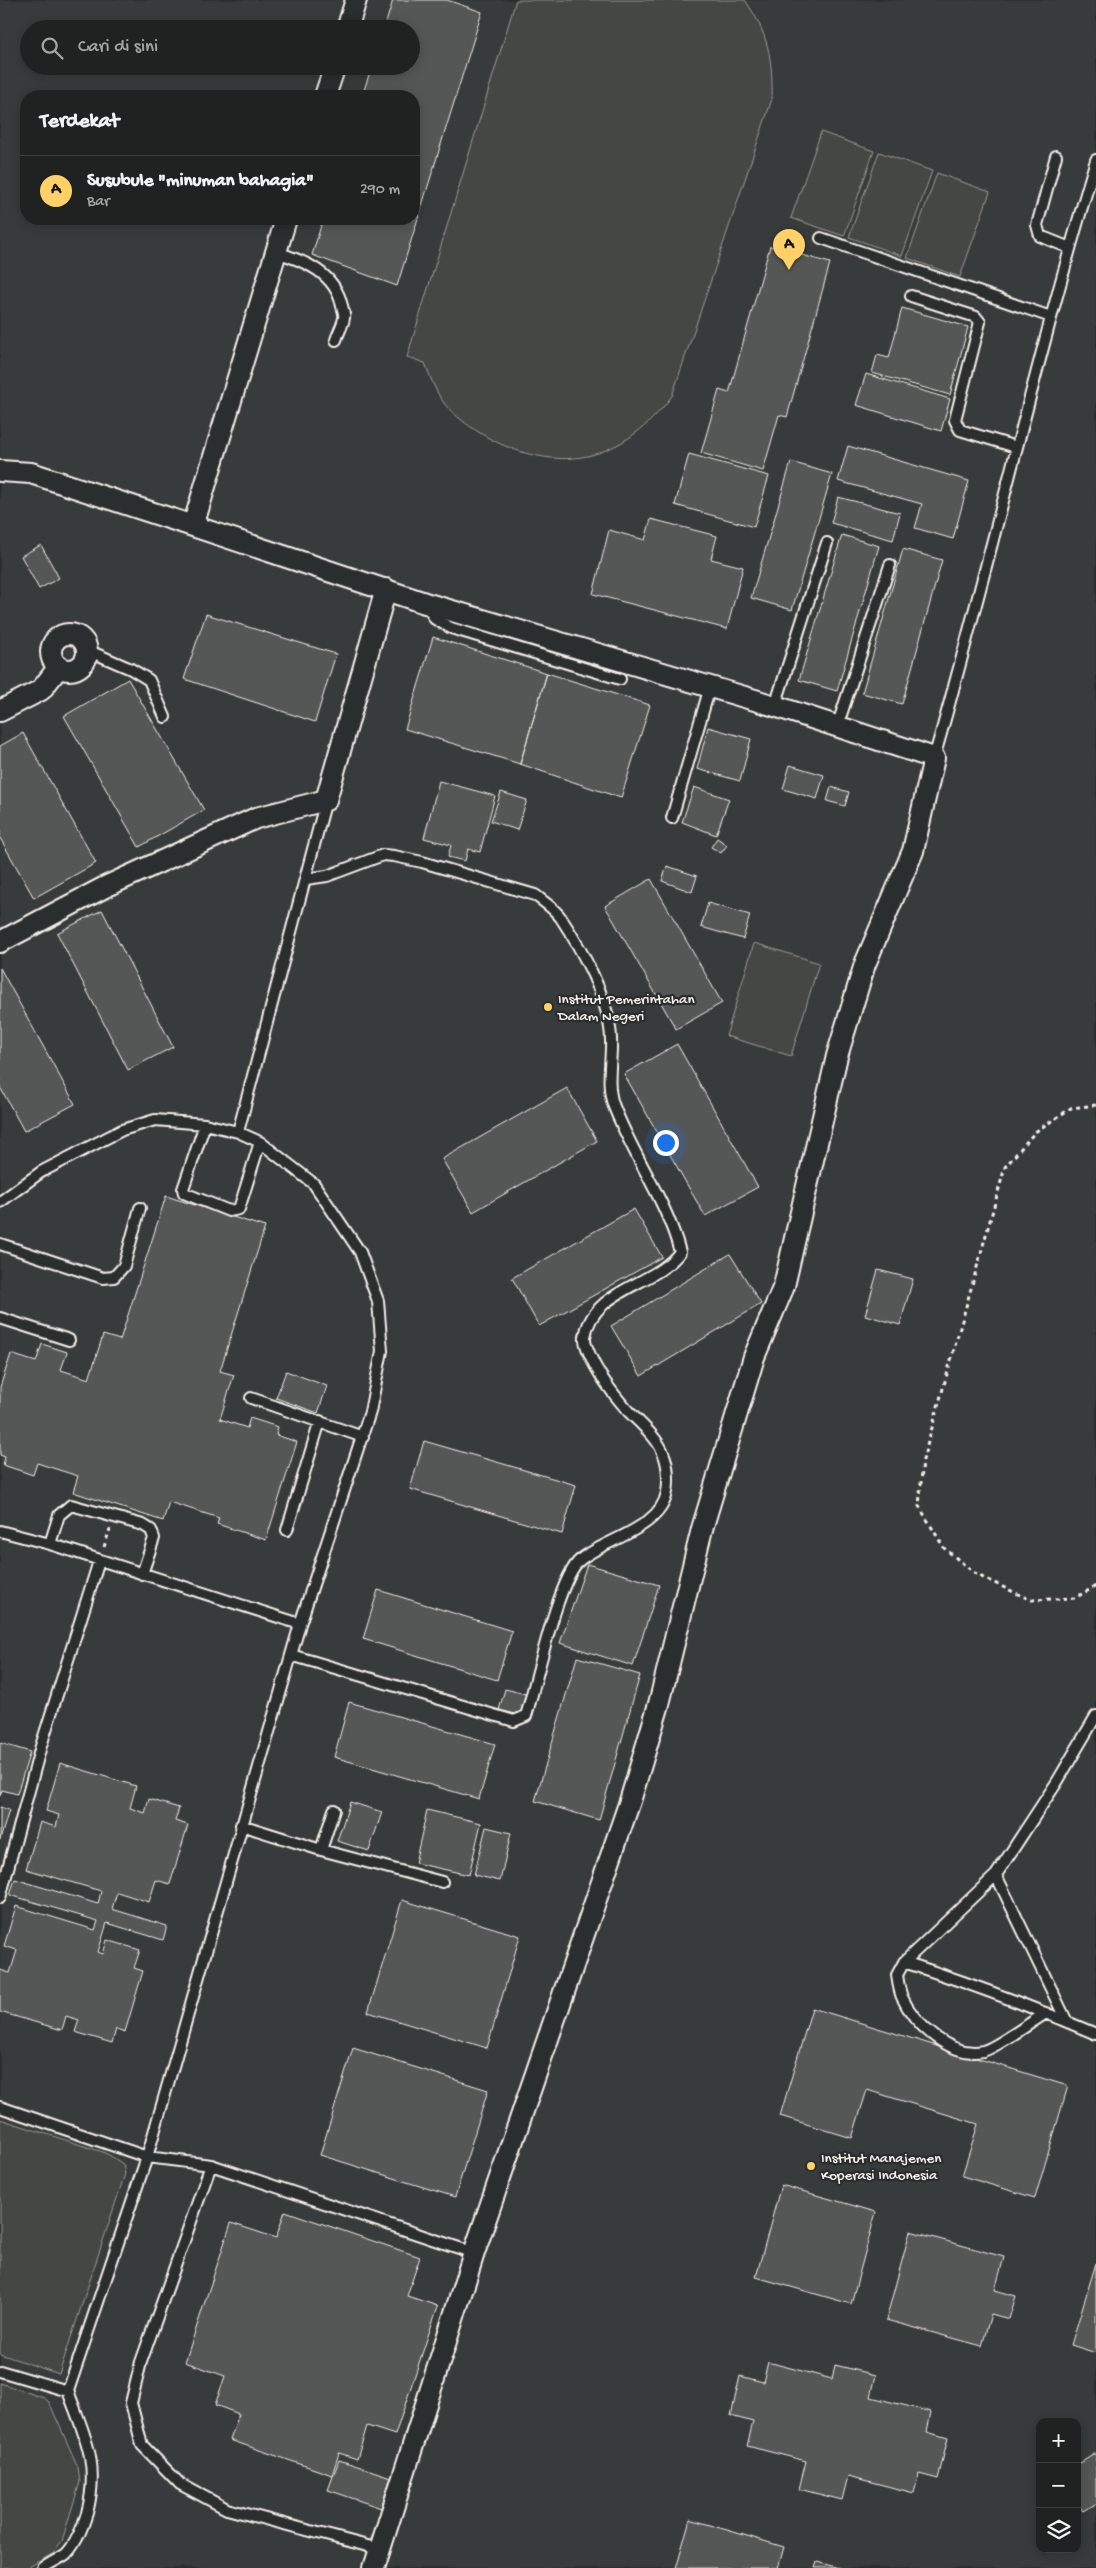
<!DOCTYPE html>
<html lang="id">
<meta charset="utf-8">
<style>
body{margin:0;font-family:"Gochi Hand",sans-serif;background:#282a2a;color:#f1f3f6}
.controls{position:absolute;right:15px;bottom:15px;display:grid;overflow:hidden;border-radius:10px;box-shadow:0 2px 12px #0003}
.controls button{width:45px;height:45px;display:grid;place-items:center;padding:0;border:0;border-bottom:1px solid #3d3f40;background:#202222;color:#f1f3f6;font:25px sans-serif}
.you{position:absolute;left:665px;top:1142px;width:18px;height:18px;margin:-12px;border:4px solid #fff;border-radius:50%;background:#1a73e8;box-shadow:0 0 0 8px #1a73e833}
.badge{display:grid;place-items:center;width:32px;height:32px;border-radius:50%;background:#ffd166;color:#111;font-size:16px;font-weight:700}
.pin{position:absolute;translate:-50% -41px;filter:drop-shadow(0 1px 2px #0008)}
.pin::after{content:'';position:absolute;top:26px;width:18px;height:15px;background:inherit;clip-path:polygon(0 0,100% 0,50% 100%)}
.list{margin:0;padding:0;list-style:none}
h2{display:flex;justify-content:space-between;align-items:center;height:65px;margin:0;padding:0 20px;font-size:21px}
h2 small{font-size:16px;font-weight:400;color:#a2a4a5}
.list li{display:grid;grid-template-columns:32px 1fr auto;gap:15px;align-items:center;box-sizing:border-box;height:70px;padding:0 20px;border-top:1px solid #3d3f40}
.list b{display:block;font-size:19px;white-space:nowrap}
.list p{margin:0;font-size:16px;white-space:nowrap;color:#a2a4a5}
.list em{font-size:16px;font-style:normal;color:#a2a4a5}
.icon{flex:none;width:28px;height:28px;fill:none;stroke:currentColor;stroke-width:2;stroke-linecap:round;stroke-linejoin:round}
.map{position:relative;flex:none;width:1096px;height:2568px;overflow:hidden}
.search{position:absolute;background:#202222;box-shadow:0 2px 12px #0003;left:20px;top:20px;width:400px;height:55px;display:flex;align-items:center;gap:12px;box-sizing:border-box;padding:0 18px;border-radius:28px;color:#a2a4a5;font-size:19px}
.panel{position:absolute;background:#202222;box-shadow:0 2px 12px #0003;left:20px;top:90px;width:400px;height:135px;border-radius:20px}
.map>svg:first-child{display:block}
</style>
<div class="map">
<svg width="1096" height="2568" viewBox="0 0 1096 2568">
<rect width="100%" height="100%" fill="#2a2d2e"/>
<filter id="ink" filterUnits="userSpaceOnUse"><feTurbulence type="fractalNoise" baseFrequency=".02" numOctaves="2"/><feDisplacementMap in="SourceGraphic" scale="10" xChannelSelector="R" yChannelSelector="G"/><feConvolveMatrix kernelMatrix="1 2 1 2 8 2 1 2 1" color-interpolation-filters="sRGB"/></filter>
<g filter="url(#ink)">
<path fill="#373a3a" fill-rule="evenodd" d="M0,0h1096v2568h-1096zM29,29h382v37h-382zM26,96h388v123h-388zM1040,2422h37v127h-37z"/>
<path fill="#444645" stroke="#9c9c96" d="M516,0h229c23,33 28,59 27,99l-100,297c-19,25 -41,45 -71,56 -51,19 -113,-6 -151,-42 -13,-13 -19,-31 -25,-47l-18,-6z
M821,132l53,19 -30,85 -53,-18z
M879,152l53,19 -30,85 -53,-19z
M937,173l53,19 -30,85 -53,-19z
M754,943l65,20 -28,93 -65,-20z
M0,2119l106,34 17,11 2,10 -66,200 -59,-20z
M0,2383l44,15 5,4 29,65 2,15 -18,59 -10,13 -25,14h-27z"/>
<path fill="#555756" stroke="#f4f1e8" d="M393,0h54l35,12 -85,274 -85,-31 11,-36h91v-123h-52l10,-30h39v-37h-27z
M770,246l60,17 -43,154 -8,-2 -16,56 -62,-18 18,-63 10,3z
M902,308l66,19 -18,68 -78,-22 5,-18 12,3z
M866,374l84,25 -9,32 -85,-26z
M848,446l121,35 -16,58 -38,-11 7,-24 -84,-23z
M689,454l80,22 -15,51 -79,-22z
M791,462l41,12 -40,136 -41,-12z
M838,497l62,16 -7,27 -62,-17z
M651,519l66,17 -6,23 32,8 -16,62 -134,-35 16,-64 36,10z
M842,535l37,11 -42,145 -38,-11z
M41,545l18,33 -20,11 -18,-33z
M903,549l39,11 -40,144 -40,-11z
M206,614l130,40 -21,68 -131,-43z
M433,637l114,36 -27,91 -115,-35z
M547,673l103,32 -29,93 -101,-34z
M128,679l76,131 -65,37 -75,-131z
M708,727l43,12 -11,42 -43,-12z
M23,733l73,130 -62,35 -34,-60v-92z
M790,765l34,10 -7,24 -34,-10z
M439,781l56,15 -15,56 -12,-3 -3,12 -17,-4 3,-12 -27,-7z
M694,787l35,12 -13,36 -34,-13z
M831,787l18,5 -4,14 -18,-5z
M501,792l26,8 -10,30 -26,-9z
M717,838l10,7 -6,8 -10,-6z
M667,866l30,10 -5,16 -30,-11z
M651,879l71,124 -46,26 -71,-123z
M708,903l42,12 -7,24 -42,-12z
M102,910l71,137 -45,23 -71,-137z
M0,968l75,136 -51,27 -24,-44z
M677,1044l81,143 -53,29 -81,-142z
M567,1088l30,53 -124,71 -31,-53z
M166,1196l99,31 -45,144 14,4 -14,44 27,9 3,-10 28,9 -2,8 21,7 -31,98 -49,-16 2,-6 -50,-16 -6,19 -90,-29 5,-16 -41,-13 -4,12 -30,-10 2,-8 -5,-2v-68l11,-33 25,8 6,-18 25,8 -6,18 28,9 14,-44 17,5z
M634,1209l28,48 -123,69 -27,-48z
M730,1254l31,50 -120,72 -30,-50z
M878,1270l35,9 -13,46 -35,-10z
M286,1371l41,15 -9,27 -42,-15z
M424,1441l152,44 -14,49 -152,-45z
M587,1564l72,21 -26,81 -73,-23z
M378,1590l134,41 -15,49 -134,-41z
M577,1657l63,18 -41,145 -64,-19z
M505,1689l21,5 -6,21 -21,-5z
M349,1702l146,42 -16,55 -145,-42z
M0,1743l30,9 -13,42 -15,-4 -2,6z
M60,1763l76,23 -6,22 15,5 4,-14 30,9 -4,13 13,4 -18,59 -14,-4 -7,22 -32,-10 -5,17 55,17 -4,14 -56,-17 -9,29 5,2 4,-14 33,10 -6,18 9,3 -18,61 -9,-3 -4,14 -37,-11 4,-12 -13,-4 -4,14 -62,-18v-42l10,3 7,-23 -13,-4 12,-40 79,24 3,-9 -88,-26 5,-16 83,25 3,-13 -75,-22 14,-47 16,5 3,-12 -13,-4z
M350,1802l32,10 -13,39 -32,-10z
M0,1807l9,3 -9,30z
M427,1810l54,13 -12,52 -54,-12z
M486,1827l25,6 -11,48 -26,-6z
M402,1900l118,36 -33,112 -119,-36z
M812,2008l256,78 -33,112 -73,-22 16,-52 -111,-34 -15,48 -72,-22z
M353,2048l135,42 -33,107 -135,-42z
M781,2185l95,27 -25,92 -95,-27z
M285,2211l135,46 -13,39 31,10 -43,129 -28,-9 -10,33 -18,-6 -7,22 -102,-35 9,-26 -24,-9 10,-29 -40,-14 46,-139 45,15z
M910,2231l94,26 -9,33 21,6 -7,23 -18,-5 -9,32 -96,-26z
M1096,2263v90l-25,-8z
M768,2362l64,17 3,-14 41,10 -5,22 60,15 -4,20 21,6 -10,41 -19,-5 -5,19 -66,-17 -6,24 -43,-11 7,-28 -59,-15 6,-24 -22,-6 9,-40 23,6z
M1096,2453v50l-13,8 -6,-8v-38z
M339,2460l52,17 -10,31 -53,-18z
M690,2519l94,28 -6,21h-102z
M817,2562l22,6h-24z"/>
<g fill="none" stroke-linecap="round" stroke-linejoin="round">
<defs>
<path id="lane" d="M1056,156l-19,69 3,11 30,12
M821,238l230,79
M276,252c29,9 59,21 66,54 1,4 3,8 2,12 -1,7 -6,15 -8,22
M911,296l65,21 4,5 -25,98 5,10 56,17
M427,606l8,13 16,9 169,51
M87,650l44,19 18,11 16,37
M775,706l52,-163
M837,727l53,-162
M934,758c57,-198 102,-400 162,-598
M672,818l38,-131
M205,1124l-22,65 1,4 45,18 10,-2 21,-67
M238,1132l88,-332
M0,1202l41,-30 81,-42 33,-10 50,4 33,8 22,10 54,42 46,68 18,49 4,50 -12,61 -70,212 -153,533 64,8 263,88
M0,1244l103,34 11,-1 10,-11 16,-58
M0,1318l69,22
M251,1398l112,39
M287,1530l33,-109
M0,1531l50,13 250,80
M50,1544l9,-29 12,-10 72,20 8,5 3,8 -12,36
M291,1655l223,66 12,-5c10,-32 32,-138 54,-156 25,-21 81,-31 87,-68 2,-11 1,-27 -3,-37 -6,-17 -23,-31 -36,-44 -14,-16 -30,-36 -38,-56 -2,-5 -6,-12 -5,-18 7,-48 70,-51 95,-85 -14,-53 -48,-97 -67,-148 -7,-21 -1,-44 -2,-65 -1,-38 -29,-89 -50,-121 -7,-10 -17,-16 -26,-23l-113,-33 -28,-6 -11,-1 -56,21 -21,3
M241,1825l80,25 121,32
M321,1850l13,-40
M996,1875l71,147
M0,1898l41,-152 58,-185
M904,1962l92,-87 61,-93 39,-66
M1046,2013c-13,8 -52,36 -63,38 -32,7 -69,-27 -81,-54 -3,-7 -4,-15 -5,-22l7,-13c65,21 129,45 192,72
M0,2107l147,50 -79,234
M211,2165l-70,197 -10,41 11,42 38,39 47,25 152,40
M0,2371l68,20c17,46 32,72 19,122 -4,13 -11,31 -21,41 -7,5 -16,9 -23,14"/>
<path id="street" d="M347,29l9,-29
M325,96l10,-30
M286,219l-93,307 232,77 350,103 159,52 -21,93 -48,113 -28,92 -53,230 -30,71 -52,172 -43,175 -28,94 -157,455 -100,315
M0,471l31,2 162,53
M51 652a18 18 0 1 1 36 0a18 18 0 1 1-36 0Z
M0,711l41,-21 18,-23
M0,942l105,-55 151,-69 70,-18 60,-211"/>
</defs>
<use href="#lane" stroke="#f4f1e8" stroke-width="14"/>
<use href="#street" stroke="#f4f1e8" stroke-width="24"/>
<path stroke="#f4f1e8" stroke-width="3" stroke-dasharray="4 4" stroke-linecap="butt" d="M1096,1105l-25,3 -36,24 -30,35 -82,293 -4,46 25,42 33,27 54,25 44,-2 21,-12
M104,1547l6,-18"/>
<use href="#lane" stroke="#2a2d2e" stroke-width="10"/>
<use href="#street" stroke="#2a2d2e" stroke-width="20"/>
</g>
</g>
<g fill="#ffd166" stroke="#2a2d2e" stroke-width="2">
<circle cx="548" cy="1007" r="5"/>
<circle cx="811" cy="2166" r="5"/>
</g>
<g text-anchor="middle" stroke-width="4.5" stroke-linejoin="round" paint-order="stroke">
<g font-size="15" fill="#f4f1e8" stroke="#2a2d2e" text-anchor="start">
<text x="558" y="1003">Institut Pemerintahan<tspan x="558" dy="17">Dalam Negeri</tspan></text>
<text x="821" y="2162">Institut Manajemen<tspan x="821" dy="17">Koperasi Indonesia</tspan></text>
</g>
</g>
</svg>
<div class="controls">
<button>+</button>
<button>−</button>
<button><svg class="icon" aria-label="layers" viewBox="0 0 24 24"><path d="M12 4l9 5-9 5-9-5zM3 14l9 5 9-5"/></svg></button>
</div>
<div class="you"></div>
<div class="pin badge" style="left:789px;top:270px">A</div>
<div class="search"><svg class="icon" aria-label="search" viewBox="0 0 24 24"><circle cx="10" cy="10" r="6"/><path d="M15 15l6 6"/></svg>Cari di sini</div>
<section class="panel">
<h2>Terdekat<small></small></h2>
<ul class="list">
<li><span class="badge">A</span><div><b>Susubule &quot;minuman bahagia&quot;</b><p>Bar</p></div><em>290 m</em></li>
</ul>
</section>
</div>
